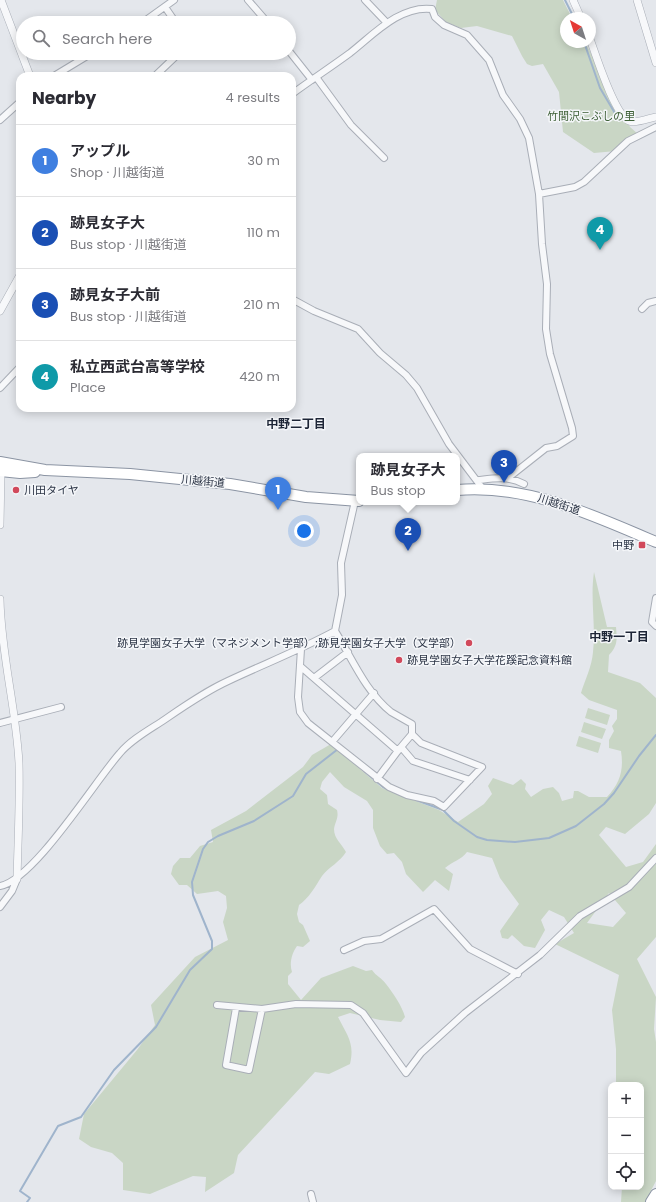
<!DOCTYPE html>
<meta charset="utf-8">
<style>
body{margin:0;font-family:Poppins,"Noto Sans JP",sans-serif;background:#f2f2f3;color:#2b2b33}
.controls{position:absolute;right:12px;bottom:12px;display:grid;overflow:hidden;border-radius:8px;box-shadow:0 2px 10px #0003}
.controls button{width:36px;height:36px;display:grid;place-items:center;padding:0;border:0;border-bottom:1px solid #e1e1e2;background:#fff;color:#2b2b33;font:20px sans-serif}
.compass{position:absolute;left:560px;top:12px;width:36px;height:36px;border-radius:50%;background:#fff;box-shadow:0 2px 10px #0003;rotate:321deg}
.you{position:absolute;left:304px;top:531px;width:14px;height:14px;margin:-10px;border:3px solid #fff;border-radius:50%;background:#1a73e8;box-shadow:0 0 0 6px #1a73e833}
.badge{display:grid;place-items:center;width:26px;height:26px;border-radius:50%;background:#0b8043;color:#fff;font-size:13px;font-weight:700}
.pin{position:absolute;translate:-50% -33px;filter:drop-shadow(0 1px 2px #0008)}
.pin::after{content:'';position:absolute;top:21px;width:14px;height:12px;background:inherit;clip-path:polygon(0 0,100% 0,50% 100%)}
.popup{position:absolute;left:356px;top:453px;width:104px;height:52px;box-sizing:border-box;display:grid;place-content:center;border-radius:8px;background:#fff;filter:drop-shadow(0 1px 3px #0005);font-size:13px;white-space:nowrap;color:#7c7c81}
.popup b{font-size:15px;color:#2b2b33}
.popup::after{content:'';position:absolute;left:50%;top:100%;margin-left:-8px;border:8px solid transparent;border-top-color:#fff}
.list{margin:0;padding:0;list-style:none}
h2{display:flex;justify-content:space-between;align-items:center;height:52px;margin:0;padding:0 16px;font-size:17px}
h2 small{font-size:13px;font-weight:400;color:#7c7c81}
.list li{display:grid;grid-template-columns:26px 1fr auto;gap:12px;align-items:center;box-sizing:border-box;height:72px;padding:0 16px;border-top:1px solid #e1e1e2}
.list b{display:block;font-size:15px;white-space:nowrap}
.list p{margin:0;font-size:13px;white-space:nowrap;color:#7c7c81}
.list em{font-size:13px;font-style:normal;color:#7c7c81}
.icon{flex:none;width:22px;height:22px;fill:none;stroke:currentColor;stroke-width:2;stroke-linecap:round;stroke-linejoin:round}
.map{position:relative;flex:none;width:656px;height:1202px;overflow:hidden}
.search{position:absolute;background:#fff;box-shadow:0 2px 10px #0003;left:16px;top:16px;width:280px;height:44px;display:flex;align-items:center;gap:10px;box-sizing:border-box;padding:0 14px;border-radius:22px;color:#7c7c81;font-size:15px}
.panel{position:absolute;background:#fff;box-shadow:0 2px 10px #0003;left:16px;top:72px;width:280px;height:340px;border-radius:12px}
.map>svg:first-child{display:block}
</style>
<div class="map">
<svg width="656" height="1202" viewBox="0 0 656 1202">
<rect width="100%" height="100%" fill="#e4e7ec"/>
<path fill="#c9d6c5" fill-rule="evenodd" d="M437,0h126l9,18h-6v24h19l45,85 8,7 -22,17 -22,2 -31,-21 -4,-40 -16,-28 -11,2 -5,-2 -5,-8 -10,-20 -35,-10 -16,2 -15,-6 -11,-12z
M594,572l13,55h9c1,12 2,19 -7,28l-1,17 32,11 16,15v105l-7,11 -24,20 -19,-7 -7,8 27,32 17,-5 13,-18v93l-19,22 19,38 -2,32 2,13v139l-11,21h-24l1,-15h19v-102h-25v-36l-4,-39 7,-35 -64,-31 19,-11 -10,-16 -15,-7 -8,10 4,10 -10,18 -11,-2 -12,-11 -4,4 -6,-1 -2,-7 19,-27 -19,-26 -8,-20 -25,-6c-6,8 -14,9 -22,16l8,6 -4,17 -14,-11 -12,12 -17,-18 -4,-12 -8,-9 -7,1 -7,-8 -7,-18v-18l-6,-9 -23,-14 -14,-15 -8,10 -2,7 7,6 1,9 9,6c2,8 -2,12 -3,19 0,10 8,15 12,23 -6,10 -17,15 -24,24 -7,11 -13,22 -23,29l-2,9 2,8 4,3 7,16 -7,6 -6,-1c-5,7 -8,17 -5,26l-4,4v8l13,16 20,-22 32,-12 13,5 6,-1c4,6 10,8 14,14 7,9 16,22 19,33l-4,5 -21,-2 -30,-7 -12,4c9,18 17,26 12,47l-21,10 -14,-2 -77,83 -4,18 -29,19 1,-15 -13,-1 -43,18 -27,-4v-27l-11,-10 -21,-6 -12,-8 5,-25 53,-64 18,-25 -4,-20 44,-48 33,-17 -5,-18 4,-14 -1,-12 -8,-5 -21,3 -10,-9h-8l-8,-11 2,-8 7,-8h10l10,-12 13,-4 -2,-12 35,-19 57,-44 9,-12 19,-11 51,44 57,22 19,12 26,-18 8,-10 -4,-8 5,-8 20,7 8,-6 5,5 -1,5 6,8 12,-8 10,-2 6,6 3,8 11,-3 1,-7h4l11,6h18c13,-14 17,-27 14,-46l-12,-3v-8l5,-9 -2,-5 5,-7v-9l-28,-10 -8,-7c4,-13 11,-27 12,-41 3,-27 -3,-53 1,-80zM609,893l17,20 -13,14 -26,-4z
M588,708l22,7 -3,10 -22,-7z
M584,722l22,7 -4,10 -21,-7z
M579,736l22,7 -3,10 -22,-7z"/>
<g fill="none" stroke-linecap="round" stroke-linejoin="round">
<path stroke="#9fb4cc" stroke-width="2" d="M565,0l9,18
M584,42l16,46 19,32
M364,771l19,16 22,10
M416,800l27,10 11,11 23,16 10,3 28,2 34,-4 27,-12 28,-22 10,-11 25,-37 17,-21
M27,1202l3,-4 -10,-7 38,-65 23,-9 33,-47 42,-43 34,-57 22,-21v-8l-19,-46 -1,-13 11,-33 5,-7 10,-6 36,-15 39,-25 13,-22 32,-25"/>
<defs>
<path id="minor" d="M248,0l20,23
M365,0l22,23
M165,7l11,16
M142,23l32,-23
M289,51l23,29
M54,76l38,-23
M155,76l21,-20 -1,-3
M316,77l35,48 33,33
M292,94c19,-14 39,-27 58,-41 23,-18 50,-48 82,-44l3,8 9,8 23,10 22,25 14,35 17,24 9,19 10,56 3,50 5,40 -1,45 4,25 22,74 1,8 -16,10 -11,2 -38,30
M0,120l20,-18
M539,194l36,-7 9,-5 44,-41 28,-14
M292,299l22,12 44,18 22,24 26,22 11,13 32,56 34,45
M642,309l6,-6 8,-2
M0,388l20,-21
M479,480c17,-2 29,-4 45,4
M656,598l-4,24 4,4
M335,631c17,27 30,60 56,81 7,4 14,8 21,12v10l-11,13 12,14 57,19
M301,649l-3,48 2,15 8,11 81,64 18,8 27,6 10,6 38,-40 -61,-24 -9,-9
M300,666l98,85
M314,678l34,-26
M0,723l61,-16
M332,742l42,-49
M377,779l23,-31
M0,886c34,-6 95,-105 120,-133 11,-13 27,-22 41,-31 22,-15 43,-30 67,-41 36,-17 72,-31 107,-50l7,-36 -1,-32 14,-62
M0,907l12,-16 5,-12
M344,950l20,-9 17,-2 53,-30 36,40 48,25
M217,1005l45,4 34,-5 55,1 12,8 43,60 15,-20 44,-40 75,-58 40,-39 49,-29 27,-29
M236,1008l-10,57 23,5 13,-61
M311,1194l2,8"/>
<path id="tertiary" d="M1,0l29,76
M573,0l8,18
M637,0l19,63
M590,39c6,16 24,75 39,82 7,3 20,-3 27,-4
M0,311l20,-36
M0,525l1,-54
M0,599c1,55 16,108 19,164 1,38 -1,77 -2,116"/>
<path id="trunk" d="M0,462l45,8 85,4 100,10 76,13 53,4
M0,471l20,2 15,-1
M457,490c71,-6 135,25 199,52
M651,1202l5,-8"/>
</defs>
<use href="#minor" stroke="#a9aeb7" stroke-width="8"/>
<use href="#tertiary" stroke="#a9aeb7" stroke-width="8"/>
<use href="#trunk" stroke="#8b94a3" stroke-width="12"/>
<use href="#minor" stroke="#f7f8fa" stroke-width="6"/>
<use href="#tertiary" stroke="#f7f8fa" stroke-width="7"/>
<use href="#trunk" stroke="#fff" stroke-width="10"/>
</g>
<g fill="#d1495b" stroke="#f4f6f9" stroke-width="1.5">
<circle cx="16" cy="490" r="4"/>
<rect x="638" y="541" width="8" height="8" rx="2"/>
<circle cx="469" cy="643" r="4"/>
<circle cx="399" cy="660" r="4"/>
</g>
<g text-anchor="middle" stroke-width="3" stroke-linejoin="round" paint-order="stroke">
<g font-size="11" fill="#3f6138" stroke="#f4f6f9">
<text x="591" y="120">竹間沢こぶしの里</text>
</g>
<g font-size="11" fill="#2b3445" stroke="#f4f6f9">
<text transform="translate(203 481) rotate(5)" y="4">川越街道</text>
<text transform="translate(559 504) rotate(18)" y="4">川越街道</text>
</g>
<g font-size="11" fill="#2b3445" stroke="#f4f6f9" text-anchor="start">
<text x="24" y="494">川田タイヤ</text>
<text x="634" y="549" text-anchor="end">中野</text>
<text x="461" y="647" text-anchor="end">跡見学園女子大学（マネジメント学部）;跡見学園女子大学（文学部）</text>
<text x="407" y="664">跡見学園女子大学花蹊記念資料館</text>
</g>
<g font-size="12" font-weight="bold" fill="#1d2536" stroke="#f4f6f9">
<text x="296" y="428">中野二丁目</text>
<text x="619" y="641">中野一丁目</text>
</g>
</g>
</svg>
<div class="controls">
<button>+</button>
<button>−</button>
<button><svg class="icon" aria-label="locate" viewBox="0 0 24 24"><circle cx="12" cy="12" r="6"/><path d="M12 2v4M12 18v4M2 12h4M18 12h4"/></svg></button>
</div>
<svg class="compass" viewBox="-18 -18 36 36"><path d="M0-13l5 13h-10z" fill="#e53935"/><path d="M0 13l5-13h-10z" fill="#7c7c81"/></svg>
<div class="you"></div>
<div class="pin badge" style="left:278px;top:510px;background:#3f7fe0">1</div>
<div class="pin badge" style="left:408px;top:551px;background:#1a4fb4">2</div>
<div class="popup"><b>跡見女子大</b>Bus stop</div>
<div class="pin badge" style="left:504px;top:483px;background:#1a4fb4">3</div>
<div class="pin badge" style="left:600px;top:250px;background:#0f9aa8">4</div>
<div class="search"><svg class="icon" aria-label="search" viewBox="0 0 24 24"><circle cx="10" cy="10" r="6"/><path d="M15 15l6 6"/></svg>Search here</div>
<section class="panel">
<h2>Nearby<small>4 results</small></h2>
<ul class="list">
<li><span class="badge" style="background:#3f7fe0">1</span><div><b>アップル</b><p>Shop · 川越街道</p></div><em>30 m</em></li>
<li><span class="badge" style="background:#1a4fb4">2</span><div><b>跡見女子大</b><p>Bus stop · 川越街道</p></div><em>110 m</em></li>
<li><span class="badge" style="background:#1a4fb4">3</span><div><b>跡見女子大前</b><p>Bus stop · 川越街道</p></div><em>210 m</em></li>
<li><span class="badge" style="background:#0f9aa8">4</span><div><b>私立西武台高等学校</b><p>Place</p></div><em>420 m</em></li>
</ul>
</section>
</div>
